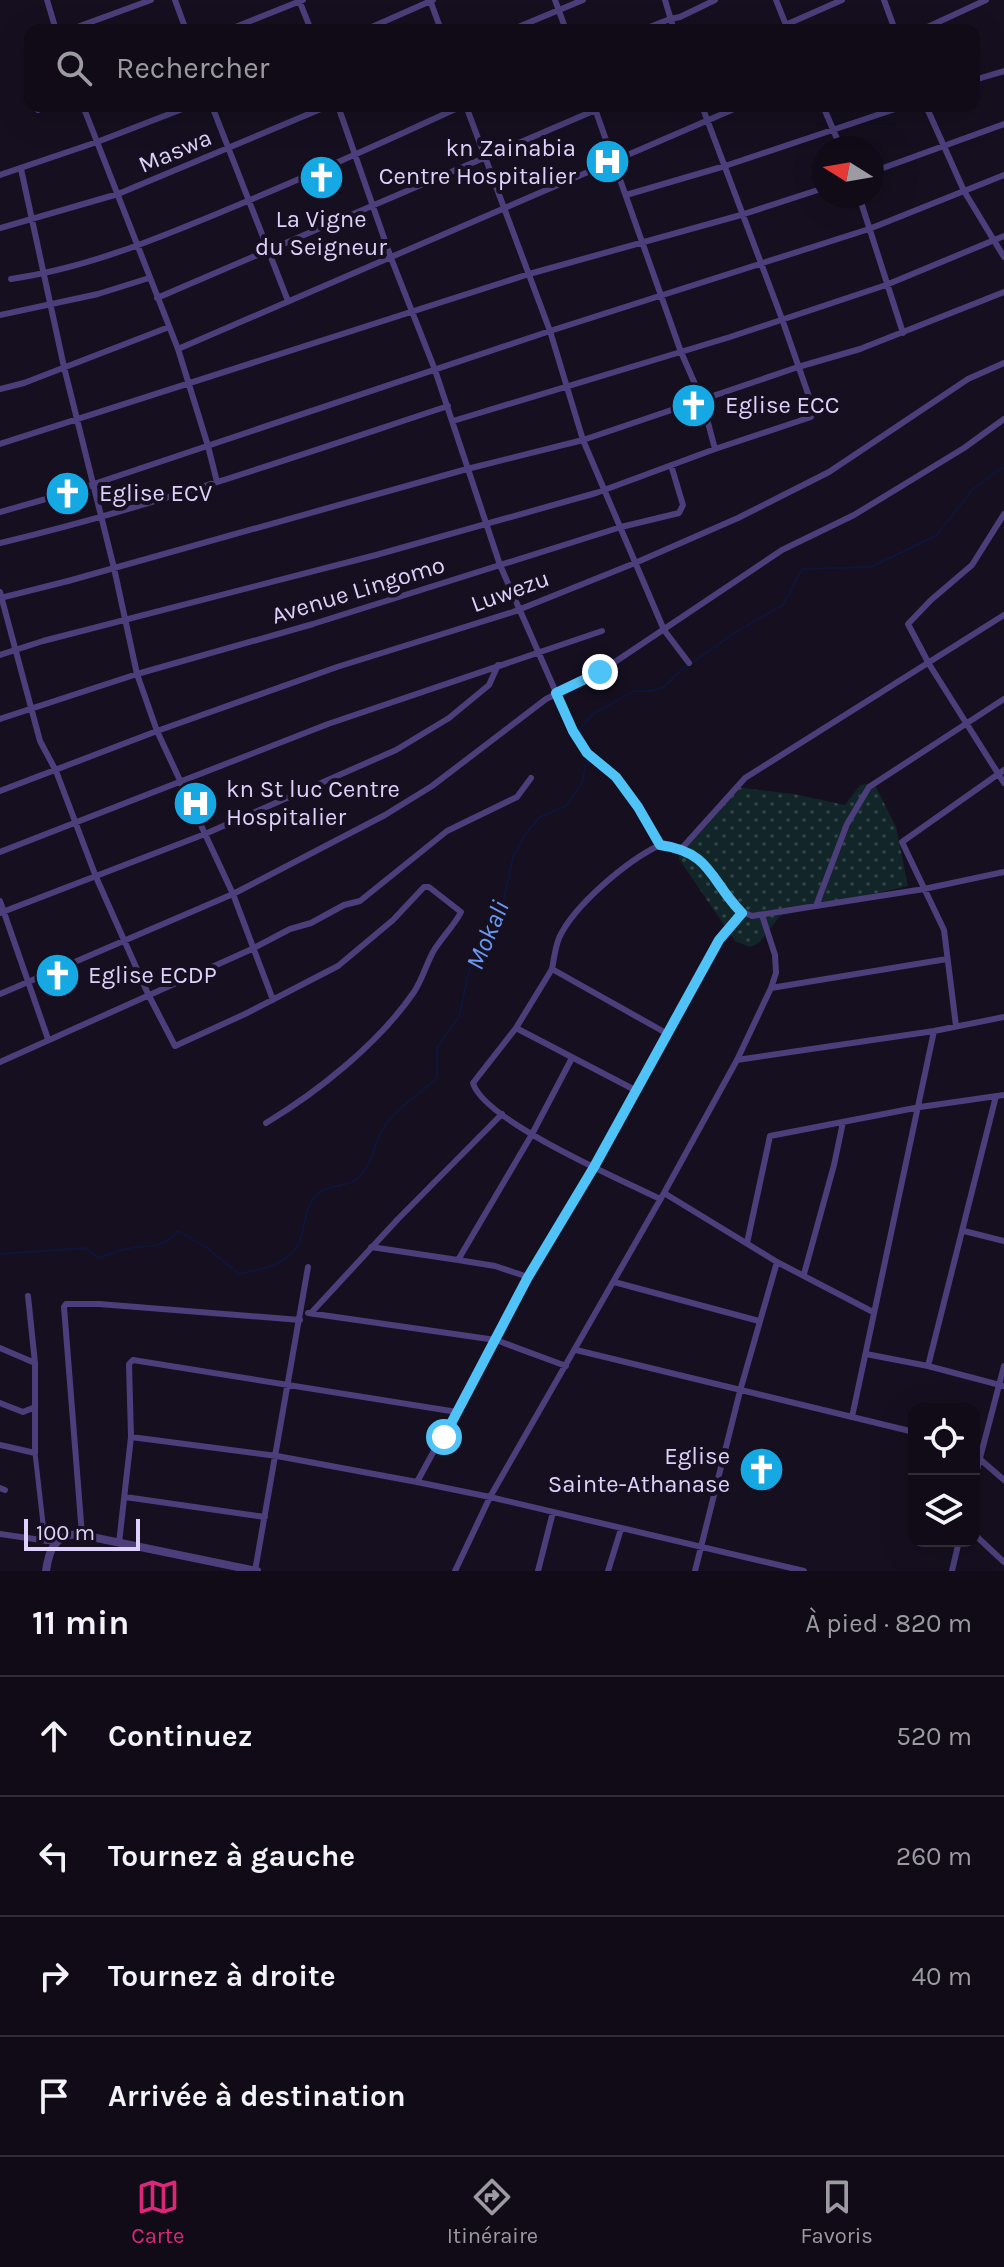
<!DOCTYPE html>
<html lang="fr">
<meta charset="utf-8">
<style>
body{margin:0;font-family:Karla,sans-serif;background:#1e1924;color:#f1f3f6}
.controls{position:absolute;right:24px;bottom:24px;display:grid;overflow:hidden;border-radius:16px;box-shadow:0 8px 32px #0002}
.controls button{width:72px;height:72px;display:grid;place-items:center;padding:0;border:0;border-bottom:2px solid #302b36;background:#100b17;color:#f1f3f6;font:40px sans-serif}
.compass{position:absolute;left:812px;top:136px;width:72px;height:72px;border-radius:50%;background:#100b17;box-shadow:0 8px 32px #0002;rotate:281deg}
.scale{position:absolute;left:24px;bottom:20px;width:116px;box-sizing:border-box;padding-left:8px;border:4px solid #ded1fb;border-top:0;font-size:22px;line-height:28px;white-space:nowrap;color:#ded1fb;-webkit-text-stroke:6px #150f1f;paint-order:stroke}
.stop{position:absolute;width:24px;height:24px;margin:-18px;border:6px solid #4fc3f7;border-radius:50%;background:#fff}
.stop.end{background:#4fc3f7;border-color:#fff;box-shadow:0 2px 8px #0008}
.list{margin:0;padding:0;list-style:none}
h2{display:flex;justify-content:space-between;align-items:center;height:104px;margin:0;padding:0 32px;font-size:34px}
h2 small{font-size:26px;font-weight:400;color:#9c9ba1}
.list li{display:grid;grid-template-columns:52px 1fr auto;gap:24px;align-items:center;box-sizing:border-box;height:120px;padding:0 32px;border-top:2px solid #302b36}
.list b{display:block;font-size:30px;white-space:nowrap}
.list em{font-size:26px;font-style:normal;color:#9c9ba1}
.icon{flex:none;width:44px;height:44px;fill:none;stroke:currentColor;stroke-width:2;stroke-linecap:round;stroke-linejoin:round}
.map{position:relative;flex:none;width:1004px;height:1571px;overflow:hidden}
.search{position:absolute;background:#100b17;box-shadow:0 8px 32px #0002;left:24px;right:24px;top:24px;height:88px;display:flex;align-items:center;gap:20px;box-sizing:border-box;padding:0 28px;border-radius:16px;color:#9c9ba1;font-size:30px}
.sheet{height:584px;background:#100b17}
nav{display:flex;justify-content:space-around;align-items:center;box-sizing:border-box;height:112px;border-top:2px solid #302b36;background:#100b17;font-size:22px;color:#9c9ba1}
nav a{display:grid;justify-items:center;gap:4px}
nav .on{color:#db2777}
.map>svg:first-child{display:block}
</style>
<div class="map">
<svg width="1004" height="1571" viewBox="0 0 1004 1571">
<defs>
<pattern id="grass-dots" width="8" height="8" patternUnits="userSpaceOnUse" patternTransform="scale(2)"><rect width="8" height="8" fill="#122529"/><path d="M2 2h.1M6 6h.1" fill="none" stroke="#344449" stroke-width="1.8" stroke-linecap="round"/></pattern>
</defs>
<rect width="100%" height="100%" fill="#150f1f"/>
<path fill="url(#grass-dots)" d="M874,783l22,44 12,59 -128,30 -21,27 -9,4 -15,-6 -56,-82 2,-14 55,-58 58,7 51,11 15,-20z"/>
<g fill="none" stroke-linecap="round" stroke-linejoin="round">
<path stroke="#0d1539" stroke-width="2" d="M584,743l-4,-14 13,-15 41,-23h17l13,-4 16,-16 59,-41 44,-25 19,-36 69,-2 66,-32 36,-46 31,-23
M0,1254l86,-6 12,10c12,-4 26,-10 39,-11 19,-1 27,-1 41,-16l28,16 33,27c19,-3 49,-10 59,-29 8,-15 5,-38 20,-52 10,-9 30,-5 40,-15 17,-16 16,-42 32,-59 13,-15 32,-27 47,-41v-31l22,-30 13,-60 13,-26 17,-23 11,-51 13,-24 14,-16 26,-11 16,-23 5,-26"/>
<path stroke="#4b3e7a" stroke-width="5" d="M35,1453l10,88"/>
<path stroke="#4b3e7a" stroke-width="6" d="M47,0l9,30
M175,0l11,30
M299,0l12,30
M430,0l11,30
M555,0l11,30
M665,0l9,30
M776,0l12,30
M884,0l11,30
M69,30l82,-30
M228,30l75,-30
M365,30l68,-30
M511,30l72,-30
M642,30l28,-11 10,-2 35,-17
M774,30l68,-30
M921,30l65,-30
M974,80l30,-9
M83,106l95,243 30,97 9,36
M212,106l76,195
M338,106l53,152 44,112 65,195 73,166 14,22 26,20 25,34 22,38c63,8 52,57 92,71l172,-27 80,-17
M466,106l84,225 33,109 81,190 25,33
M594,106l87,246 21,48 13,49
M823,106l18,42
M926,106l38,85 40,66
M38,110l9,-4
M21,169l43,198 50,201 23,106 20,57 76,163 40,106
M872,172l132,-48
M0,175l97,-33 93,-36
M626,195l99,-29 179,-60
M859,196l44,137
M0,228l118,-34 210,-88
M11,279c76,-11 145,-40 215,-69 80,-33 158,-68 236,-104
M157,298l448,-192
M0,315l98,-21 51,-16
M178,349l563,-243
M0,389l24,-6 145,-56
M453,421l277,-84 156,-52 118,-49
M0,444l529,-170 212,-59 83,-27
M0,512l67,-19 483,-162 319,-102 135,-54
M1004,514l-32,51 -41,35 -23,24 21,40 75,119
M0,543c152,-36 300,-88 448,-137
M0,592l40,149 16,30 40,106 52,117 27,52 70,-32 93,-48 55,-46 31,-33h5l32,25c-7,14 -20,26 -28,40 -7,13 -11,28 -19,40 -35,51 -95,99 -148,131
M0,598l68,-17 399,-112 116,-29 215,-73 62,-18 144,-57
M0,655l43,-14 333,-86 220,-62 119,-44 96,-32 3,-6 -32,-92 -80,-213
M0,719l137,-45 176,-50 308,-97 58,-14 4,-8 -12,-40
M0,791l157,-60 180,-64 176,-55 122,-49 103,-45 91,-46 139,-93 36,-16
M682,848l63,-70 259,-163
M0,852l328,-128 274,-93
M0,901l48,138
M816,906l31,-82 22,-37 135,-88
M0,913l205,-79 191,-84 53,-32 40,-33 9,-20
M552,969c2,-10 3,-21 7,-31 15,-33 69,-78 101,-93
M771,988l176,-29
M0,994l233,-100 152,-79 47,-29 114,-87 51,-25 185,-124 72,-35 110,-67 40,-29
M956,1026l-12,-96 -42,-88 102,-72
M516,1028l119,62 31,-57
M737,1060l197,-29 70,-14
M0,1062l252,-113 38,-20 21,-6 33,-18 16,-4 87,-70 70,-34 14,-19
M664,1193l113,69 96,50
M660,1199c-38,-19 -176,-78 -187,-116l43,-55 36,-59 114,64 53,-93 23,-27
M964,1231l40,10
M747,1243l23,-107 150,-29 84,-12
M371,1247l87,13 73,-124 41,-78
M458,1260l37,6 33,11
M804,1274l30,-109 9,-43
M614,1282l145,39
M308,1313l188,27 70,26
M311,1313l87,-94 104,-105
M0,1348l35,15
M576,1350l338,82
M866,1354l62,12 76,20
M928,1366l68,-270
M0,1403l23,9 12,-5
M852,1417l82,-386
M131,1437l146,19 140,26 73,15 314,74
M0,1445l35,8v-90l-7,-67
M974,1454l30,26
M974,1481l30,-115
M417,1482l125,-230 52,-85 41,-77
M0,1488l5,2
M125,1497l140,20
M0,1534l55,8
M974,1534l30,28
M82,1535l-18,-228 2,-3h33l201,16
M119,1543l12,-106 -2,-73 4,-4 324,52
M255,1571l53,-304
M455,1571l35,-74 174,-304 73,-133 34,-72 5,-15 -1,-18 -13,-40
M538,1571l15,-59
M608,1571l13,-42
M695,1571l45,-180 37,-129
M952,1571l7,-30"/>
<path stroke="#4b3e7a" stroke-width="8" d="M46,1571c3,-21 8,-35 31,-37l180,37"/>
</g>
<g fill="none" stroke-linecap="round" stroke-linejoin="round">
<path stroke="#4fc3f7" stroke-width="10" d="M444,1437l84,-160 66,-110 125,-227 23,-27c-32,-32 -30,-61 -82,-68l-22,-38 -22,-30 -29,-24 -14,-22 -17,-38 44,-21"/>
</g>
<defs>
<symbol id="hospital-disc" viewBox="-11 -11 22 22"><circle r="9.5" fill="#15a8e3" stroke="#150f1f"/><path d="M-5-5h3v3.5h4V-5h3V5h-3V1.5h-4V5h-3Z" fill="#fff"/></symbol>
<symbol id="church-disc" viewBox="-11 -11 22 22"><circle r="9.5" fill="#15a8e3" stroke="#150f1f"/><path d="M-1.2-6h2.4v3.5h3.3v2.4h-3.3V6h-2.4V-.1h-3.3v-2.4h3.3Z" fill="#fff"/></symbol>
</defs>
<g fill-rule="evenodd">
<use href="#hospital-disc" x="582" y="136" width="51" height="51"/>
<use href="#church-disc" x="296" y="152" width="51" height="51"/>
<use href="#church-disc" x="668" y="380" width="51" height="51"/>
<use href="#church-disc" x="42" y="468" width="51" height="51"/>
<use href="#hospital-disc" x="170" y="778" width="51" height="51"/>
<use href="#church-disc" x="32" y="950" width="51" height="51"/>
<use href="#church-disc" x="736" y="1444" width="51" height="51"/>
</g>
<g text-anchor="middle" stroke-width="8" stroke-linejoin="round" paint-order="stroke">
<g font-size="24" fill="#ded1fb" stroke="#150f1f" text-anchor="start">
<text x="576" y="156" text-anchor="end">kn Zainabia<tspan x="576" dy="28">Centre Hospitalier</tspan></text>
<text x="321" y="227" text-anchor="middle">La Vigne<tspan x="321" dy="28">du Seigneur</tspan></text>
<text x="725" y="413">Eglise ECC</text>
<text x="99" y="501">Eglise ECV</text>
<text x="226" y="797">kn St luc Centre<tspan x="226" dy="28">Hospitalier</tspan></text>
<text x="88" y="983">Eglise ECDP</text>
<text x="730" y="1464" text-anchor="end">Eglise<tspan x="730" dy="28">Sainte-Athanase</tspan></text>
</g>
<g font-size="24" fill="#ded1fb" stroke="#150f1f">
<text transform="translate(175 151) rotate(-23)" y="8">Maswa</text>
<text transform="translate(358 590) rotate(-17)" y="8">Avenue Lingomo</text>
<text transform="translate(510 591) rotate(-20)" y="8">Luwezu</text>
</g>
<g font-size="26" font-style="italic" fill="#6998f1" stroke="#150f1f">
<text transform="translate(487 935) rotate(-67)" y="9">Mokali</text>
</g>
</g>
</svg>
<div class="controls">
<button><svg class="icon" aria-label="locate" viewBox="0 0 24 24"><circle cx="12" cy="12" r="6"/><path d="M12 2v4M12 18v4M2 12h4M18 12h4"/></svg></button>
<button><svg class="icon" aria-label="layers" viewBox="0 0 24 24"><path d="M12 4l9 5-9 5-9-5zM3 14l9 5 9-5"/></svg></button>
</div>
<svg class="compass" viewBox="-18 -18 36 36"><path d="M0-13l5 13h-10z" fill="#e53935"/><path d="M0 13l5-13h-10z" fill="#9c9ba1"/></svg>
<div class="scale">100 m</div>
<div class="stop" style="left:444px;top:1437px"></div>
<div class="stop end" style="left:600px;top:672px"></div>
<div class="search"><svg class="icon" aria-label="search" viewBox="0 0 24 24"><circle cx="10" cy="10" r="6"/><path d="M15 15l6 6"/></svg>Rechercher</div>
</div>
<section class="sheet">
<h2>11 min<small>À pied · 820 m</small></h2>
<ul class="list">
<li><svg class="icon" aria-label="ahead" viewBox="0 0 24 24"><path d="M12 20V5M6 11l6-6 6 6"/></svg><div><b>Continuez</b></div><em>520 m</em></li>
<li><svg class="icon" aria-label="left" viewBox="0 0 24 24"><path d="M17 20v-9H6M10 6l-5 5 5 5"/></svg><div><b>Tournez à gauche</b></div><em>260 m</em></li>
<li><svg class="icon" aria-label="right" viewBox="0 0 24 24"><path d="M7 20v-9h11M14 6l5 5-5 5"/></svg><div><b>Tournez à droite</b></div><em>40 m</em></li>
<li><svg class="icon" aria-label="arrive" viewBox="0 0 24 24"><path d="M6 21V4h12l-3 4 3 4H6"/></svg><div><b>Arrivée à destination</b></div></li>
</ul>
</section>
<nav>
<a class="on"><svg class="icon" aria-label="map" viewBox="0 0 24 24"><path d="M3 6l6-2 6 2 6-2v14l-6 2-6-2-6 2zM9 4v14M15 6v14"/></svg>Carte</a>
<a><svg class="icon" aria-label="directions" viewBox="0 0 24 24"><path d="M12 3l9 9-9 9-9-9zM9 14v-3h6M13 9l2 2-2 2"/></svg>Itinéraire</a>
<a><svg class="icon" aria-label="saved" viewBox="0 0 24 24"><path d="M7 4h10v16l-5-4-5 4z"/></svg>Favoris</a>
</nav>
